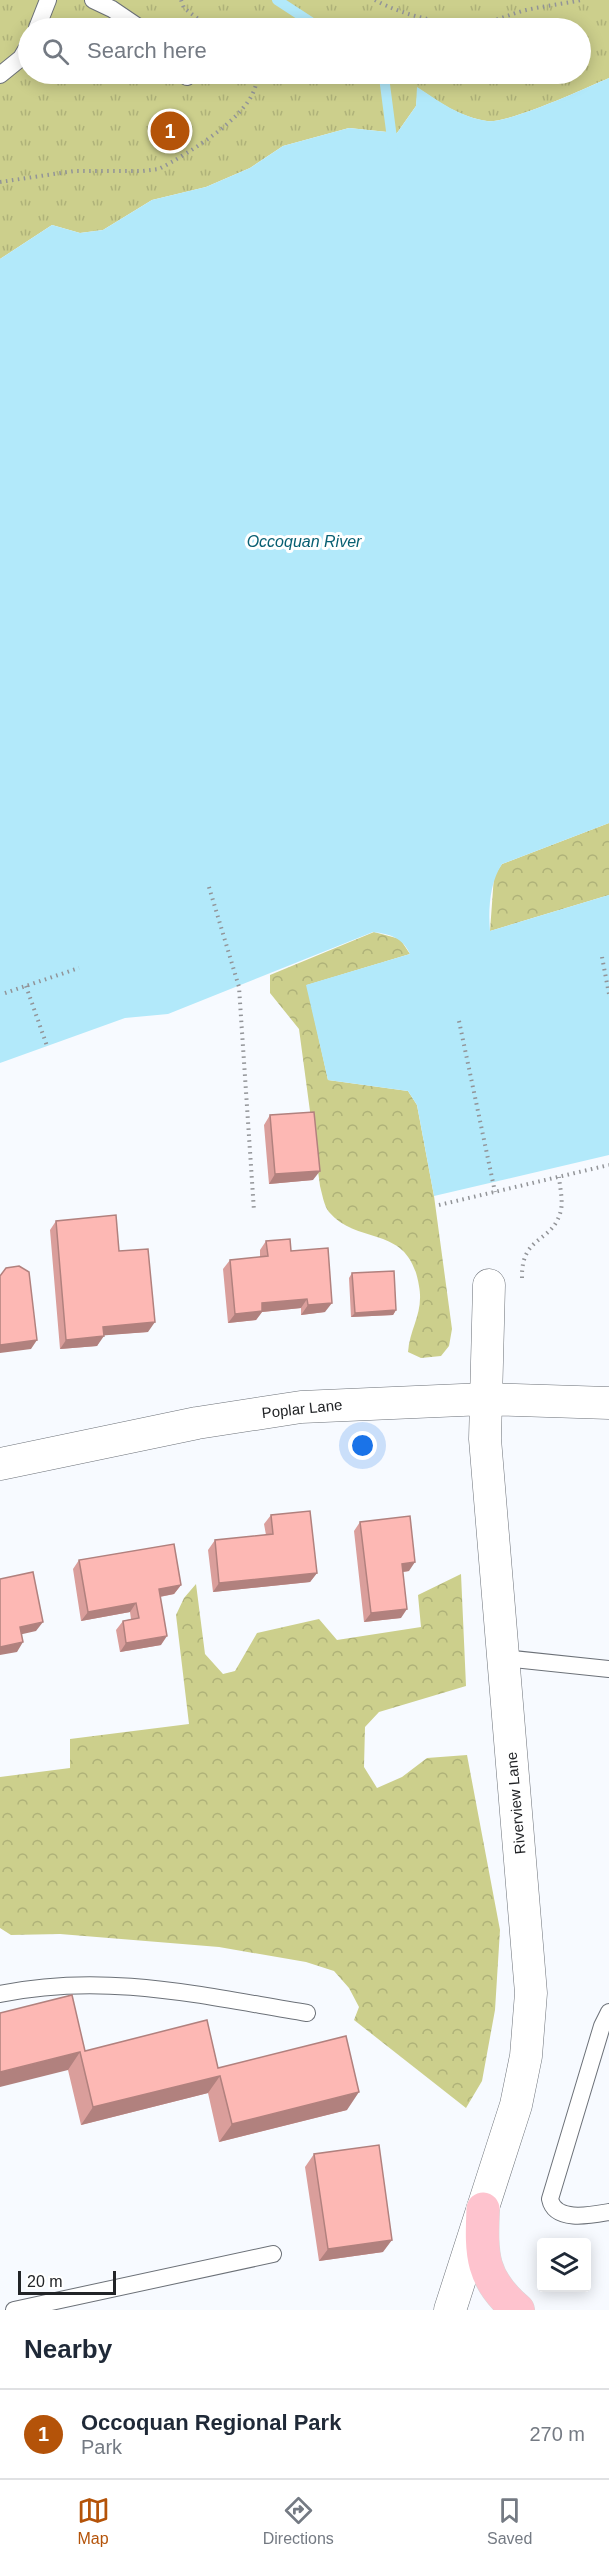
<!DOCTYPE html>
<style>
body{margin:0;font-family:Arial,sans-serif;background:#f6f6f7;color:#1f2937}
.controls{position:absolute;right:18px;bottom:18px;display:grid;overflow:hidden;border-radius:6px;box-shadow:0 3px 15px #0003}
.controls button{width:54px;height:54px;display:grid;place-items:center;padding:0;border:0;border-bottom:2px solid #e0e1e3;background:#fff;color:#1f2937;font:30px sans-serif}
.scale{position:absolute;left:18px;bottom:15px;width:98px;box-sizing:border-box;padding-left:6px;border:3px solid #222427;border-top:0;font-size:16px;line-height:21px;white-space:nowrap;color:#222427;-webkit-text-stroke:4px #fff;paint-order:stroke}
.you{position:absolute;left:363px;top:1446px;width:21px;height:21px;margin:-15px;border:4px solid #fff;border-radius:50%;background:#1a73e8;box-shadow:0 0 0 9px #1a73e833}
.badge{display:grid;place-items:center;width:39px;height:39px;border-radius:50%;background:#b45309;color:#fff;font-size:20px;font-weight:700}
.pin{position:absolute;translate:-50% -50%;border:3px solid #fff;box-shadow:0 2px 6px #0006}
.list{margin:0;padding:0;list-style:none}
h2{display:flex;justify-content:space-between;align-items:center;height:78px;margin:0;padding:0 24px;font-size:26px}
h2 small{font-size:20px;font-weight:400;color:#747a83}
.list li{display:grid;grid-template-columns:39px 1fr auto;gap:18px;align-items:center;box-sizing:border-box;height:90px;padding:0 24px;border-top:2px solid #e0e1e3}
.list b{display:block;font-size:22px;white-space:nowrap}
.list p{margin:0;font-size:20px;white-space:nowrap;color:#747a83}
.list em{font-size:20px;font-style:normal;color:#747a83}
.icon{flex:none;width:33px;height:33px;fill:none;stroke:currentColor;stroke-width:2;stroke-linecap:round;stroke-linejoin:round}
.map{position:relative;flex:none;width:609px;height:2310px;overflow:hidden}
.search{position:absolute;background:#fff;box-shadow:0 3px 15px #0003;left:18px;right:18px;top:18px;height:66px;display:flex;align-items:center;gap:15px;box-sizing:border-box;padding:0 21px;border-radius:33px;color:#747a83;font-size:22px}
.sheet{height:168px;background:#fff}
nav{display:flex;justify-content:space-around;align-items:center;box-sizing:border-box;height:84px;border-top:2px solid #e0e1e3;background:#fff;font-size:16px;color:#747a83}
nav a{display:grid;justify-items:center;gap:3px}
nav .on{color:#b45309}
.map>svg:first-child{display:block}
</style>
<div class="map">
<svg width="609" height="2310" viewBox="0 0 609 2310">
<defs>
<pattern id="forest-crowns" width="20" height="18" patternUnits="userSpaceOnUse" patternTransform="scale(1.5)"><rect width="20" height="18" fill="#cccf8c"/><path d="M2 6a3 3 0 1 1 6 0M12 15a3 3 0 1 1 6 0" fill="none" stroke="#afb279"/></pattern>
<pattern id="park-tufts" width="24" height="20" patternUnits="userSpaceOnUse" patternTransform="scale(1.5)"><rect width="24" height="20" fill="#cccf8c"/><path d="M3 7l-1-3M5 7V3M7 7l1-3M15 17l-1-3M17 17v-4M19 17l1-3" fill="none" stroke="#afb279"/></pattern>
</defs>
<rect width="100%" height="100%" fill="#f7faff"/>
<path fill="url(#forest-crowns)" d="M609,823v72l-119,36 4,-55 8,-12z
M374,932l26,7 10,15 -103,31 21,95 80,11 9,14 17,91 18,133 -3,17 -8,10 -20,2 -13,-6c2,-25 16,-39 11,-66 -10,-63 -60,-39 -90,-74 -5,-6 -7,-19 -9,-26l-21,-157 -29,-36v-18z
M461,1574l5,112 -87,26 -14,15 -1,40 13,21 25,-11 25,-19 40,-3 33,175 -5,80 -13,71 -16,27 -112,-88 5,-13 -10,-19 -15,-17 -28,-9 -87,-15 -159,-13 -49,1 -11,-7v-151l70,-9v-29l119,-15 -13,-109 8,-17 12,-14 9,70 18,20 12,-3 22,-38 62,-14 18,21 84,-13 -3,-32z"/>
<path fill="url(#park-tufts)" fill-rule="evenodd" d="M0,0h609v78c-23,10 -101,46 -122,43 -27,-4 -47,-18 -69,-33l-2,18 -19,27 -48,-5 -66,18 -33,22 -44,19 -54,13 -49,30 -23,3 -28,-8 -52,34zM28,28h552v46h-552z"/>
<path fill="#b2e9fa" d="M609,78v745l-107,41c-12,18 -14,45 -12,67l119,-36v260l-175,41 -17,-91 -9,-14 -80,-11 -22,-95 104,-31c-7,-16 -20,-20 -37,-22l-205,82 -43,4 -125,45v-804l52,-34 28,8 23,-3 49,-30 54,-13 44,-19 33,-22 66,-18 48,5 19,-27 1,-19c23,15 43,30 70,34 21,3 99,-33 122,-43z"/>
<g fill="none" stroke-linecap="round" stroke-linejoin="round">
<path stroke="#b2e9fa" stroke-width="10" d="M277,0l43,28
M380,74l4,3 9,69"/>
<defs>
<path id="service" d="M93,0l19,9 28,19
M37,28l11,-28
M183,74l4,3
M0,75l21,-17 7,-12
M504,1658l105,11
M0,1994c106,-22 202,2 307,19
M609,2012l-7,14 -52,173c5,24 42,16 59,13
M14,2310l259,-56"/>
<path id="minor" d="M0,1464l197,-41 104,-16 184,-8 124,4
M450,2310l66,-205 10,-49 5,-63 -46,-554 4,-154"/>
<path id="trunk" d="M483,2209c-2,46 -2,70 35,101"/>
</defs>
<use href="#service" stroke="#6c7178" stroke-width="18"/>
<use href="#minor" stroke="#6c7178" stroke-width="33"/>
<use href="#trunk" stroke="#d7d8d8" stroke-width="34"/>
<path stroke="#929498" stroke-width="4" stroke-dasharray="1.5 4.5" stroke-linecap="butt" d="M181,0l3,8 26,20
M375,0c28,16 84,30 116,21 12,-3 23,-8 35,-11 18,-4 37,-6 55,-10
M0,182l74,-11h69l16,-2c28,-15 104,-59 97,-95
M209,887l30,100 15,224
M602,957l7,37
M26,986l21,60
M5,993l74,-25
M459,1021l36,171
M439,1205l170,-40
M522,1278c-1,-44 31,-34 39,-68 2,-10 -1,-22 -2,-33"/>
<use href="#service" stroke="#fff" stroke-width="16"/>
<use href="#minor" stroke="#fff" stroke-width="32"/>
<use href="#trunk" stroke="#fec3ce" stroke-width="33"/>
</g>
<path fill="#da9e9b" d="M270,1115l43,65 -44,4 -5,-59z
M56,1221l63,30 29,81 -45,3 -6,11 -37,3 -10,-119z
M266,1241l25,10 34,61 -24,3v-7l-39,4 -6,8 -28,3 -5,-54 7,-9 30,-3v-7z
M352,1273l44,37 -3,5 -42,2 -2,-39z
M271,1515l46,58 -7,9 -97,10 -5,-42 7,-10 51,-5 -2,-11z
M360,1522l49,49 -6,1 -2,46 -37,4 -10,-91z
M79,1560l102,25 -7,9 -14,3 1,48 -41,7 -4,-22 7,-9 8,-2 -1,-7 -49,9 -8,-52z
M0,2013l85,38 133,17 129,42 -128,32 -11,-49 -127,32 -13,-55z
M314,2154l69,98 -64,9 -14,-94z"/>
<path fill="#b1817e" d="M320,1171l-7,9 -44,4 6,-10z
M307,1299l-6,9 -39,4 -6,8 -28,3 7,-9 27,-11z
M332,1303l-7,9 -24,3 7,-10z
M396,1310l-3,5 -42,2 4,-4z
M155,1322l-7,10 -52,4 7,-9z
M104,1336l-7,10 -37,3 6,-9z
M37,1340l-6,9 -31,4v-8z
M415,1562l-6,9 -14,2 7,-9z
M317,1573l-7,9 -97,10 6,-9z
M181,1585l-7,9 -21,4 6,-9z
M136,1603l-6,9 -49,9 7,-9z
M407,1609l-6,9 -37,4 7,-9z
M43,1622l-7,9 -22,5 6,-9z
M167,1636l-6,9 -41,7 6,-9z
M23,1642l-6,10 -17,3v-8z
M80,2052l-12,18 -68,17v-15z
M220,2076l-12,17 -127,32 12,-18z
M359,2092l-12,18 -128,32 13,-18z
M392,2240l-9,12 -64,9 9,-12z"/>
<path fill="#fdb8b4" stroke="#b1817e" stroke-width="1.5" d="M314,1112l6,59 -45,3 -5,-59z
M116,1215l3,36 29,-2 7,73 -52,5 1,9 -38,4 -10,-119z
M290,1239l1,12 37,-3 4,55 -24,2 -1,-6 -45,4v8l-27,3 -5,-54 38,-4 -2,-15z
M19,1266l10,6 8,68 -37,5v-69l6,-8z
M394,1271l2,39 -41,3 -3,-40z
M310,1511l7,62 -98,10 -4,-43 58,-6 -2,-19z
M410,1516l5,46 -13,2 5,45 -36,4 -11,-91z
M174,1544l7,41 -22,4 8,47 -41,7 -3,-22 16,-3 -3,-15 -48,9 -9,-52z
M33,1572l10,50 -23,5 3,15 -23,5v-68z
M72,1995l13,56 122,-31 11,48 128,-32 13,56 -127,32 -12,-48 -127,31 -13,-55 -80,20v-59z
M379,2145l13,95 -64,9 -14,-95z"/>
<g text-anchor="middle" stroke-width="6" stroke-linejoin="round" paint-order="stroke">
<g font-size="15" fill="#222427" stroke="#fff">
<text transform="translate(302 1409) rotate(-6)" y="5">Poplar Lane</text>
<text transform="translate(516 1803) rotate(-95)" y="5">Riverview Lane</text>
</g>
<g font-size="16" font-style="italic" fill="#085f72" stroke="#fff">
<text x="304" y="547">Occoquan River</text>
</g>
</g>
</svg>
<div class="controls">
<button><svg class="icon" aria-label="layers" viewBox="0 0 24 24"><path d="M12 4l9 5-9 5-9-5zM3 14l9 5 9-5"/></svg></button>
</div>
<div class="scale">20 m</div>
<div class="you"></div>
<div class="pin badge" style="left:170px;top:131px">1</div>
<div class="search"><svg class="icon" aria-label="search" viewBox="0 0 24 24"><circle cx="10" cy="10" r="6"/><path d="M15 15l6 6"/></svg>Search here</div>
</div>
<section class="sheet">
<h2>Nearby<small></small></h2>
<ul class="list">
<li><span class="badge">1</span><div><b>Occoquan Regional Park</b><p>Park</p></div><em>270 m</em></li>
</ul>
</section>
<nav>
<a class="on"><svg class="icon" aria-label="map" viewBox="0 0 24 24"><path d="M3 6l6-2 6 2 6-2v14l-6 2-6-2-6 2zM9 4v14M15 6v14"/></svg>Map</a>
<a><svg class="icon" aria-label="directions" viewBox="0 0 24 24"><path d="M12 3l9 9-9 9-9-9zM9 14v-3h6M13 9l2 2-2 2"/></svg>Directions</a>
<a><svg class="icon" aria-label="saved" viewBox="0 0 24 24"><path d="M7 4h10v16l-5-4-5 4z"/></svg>Saved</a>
</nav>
